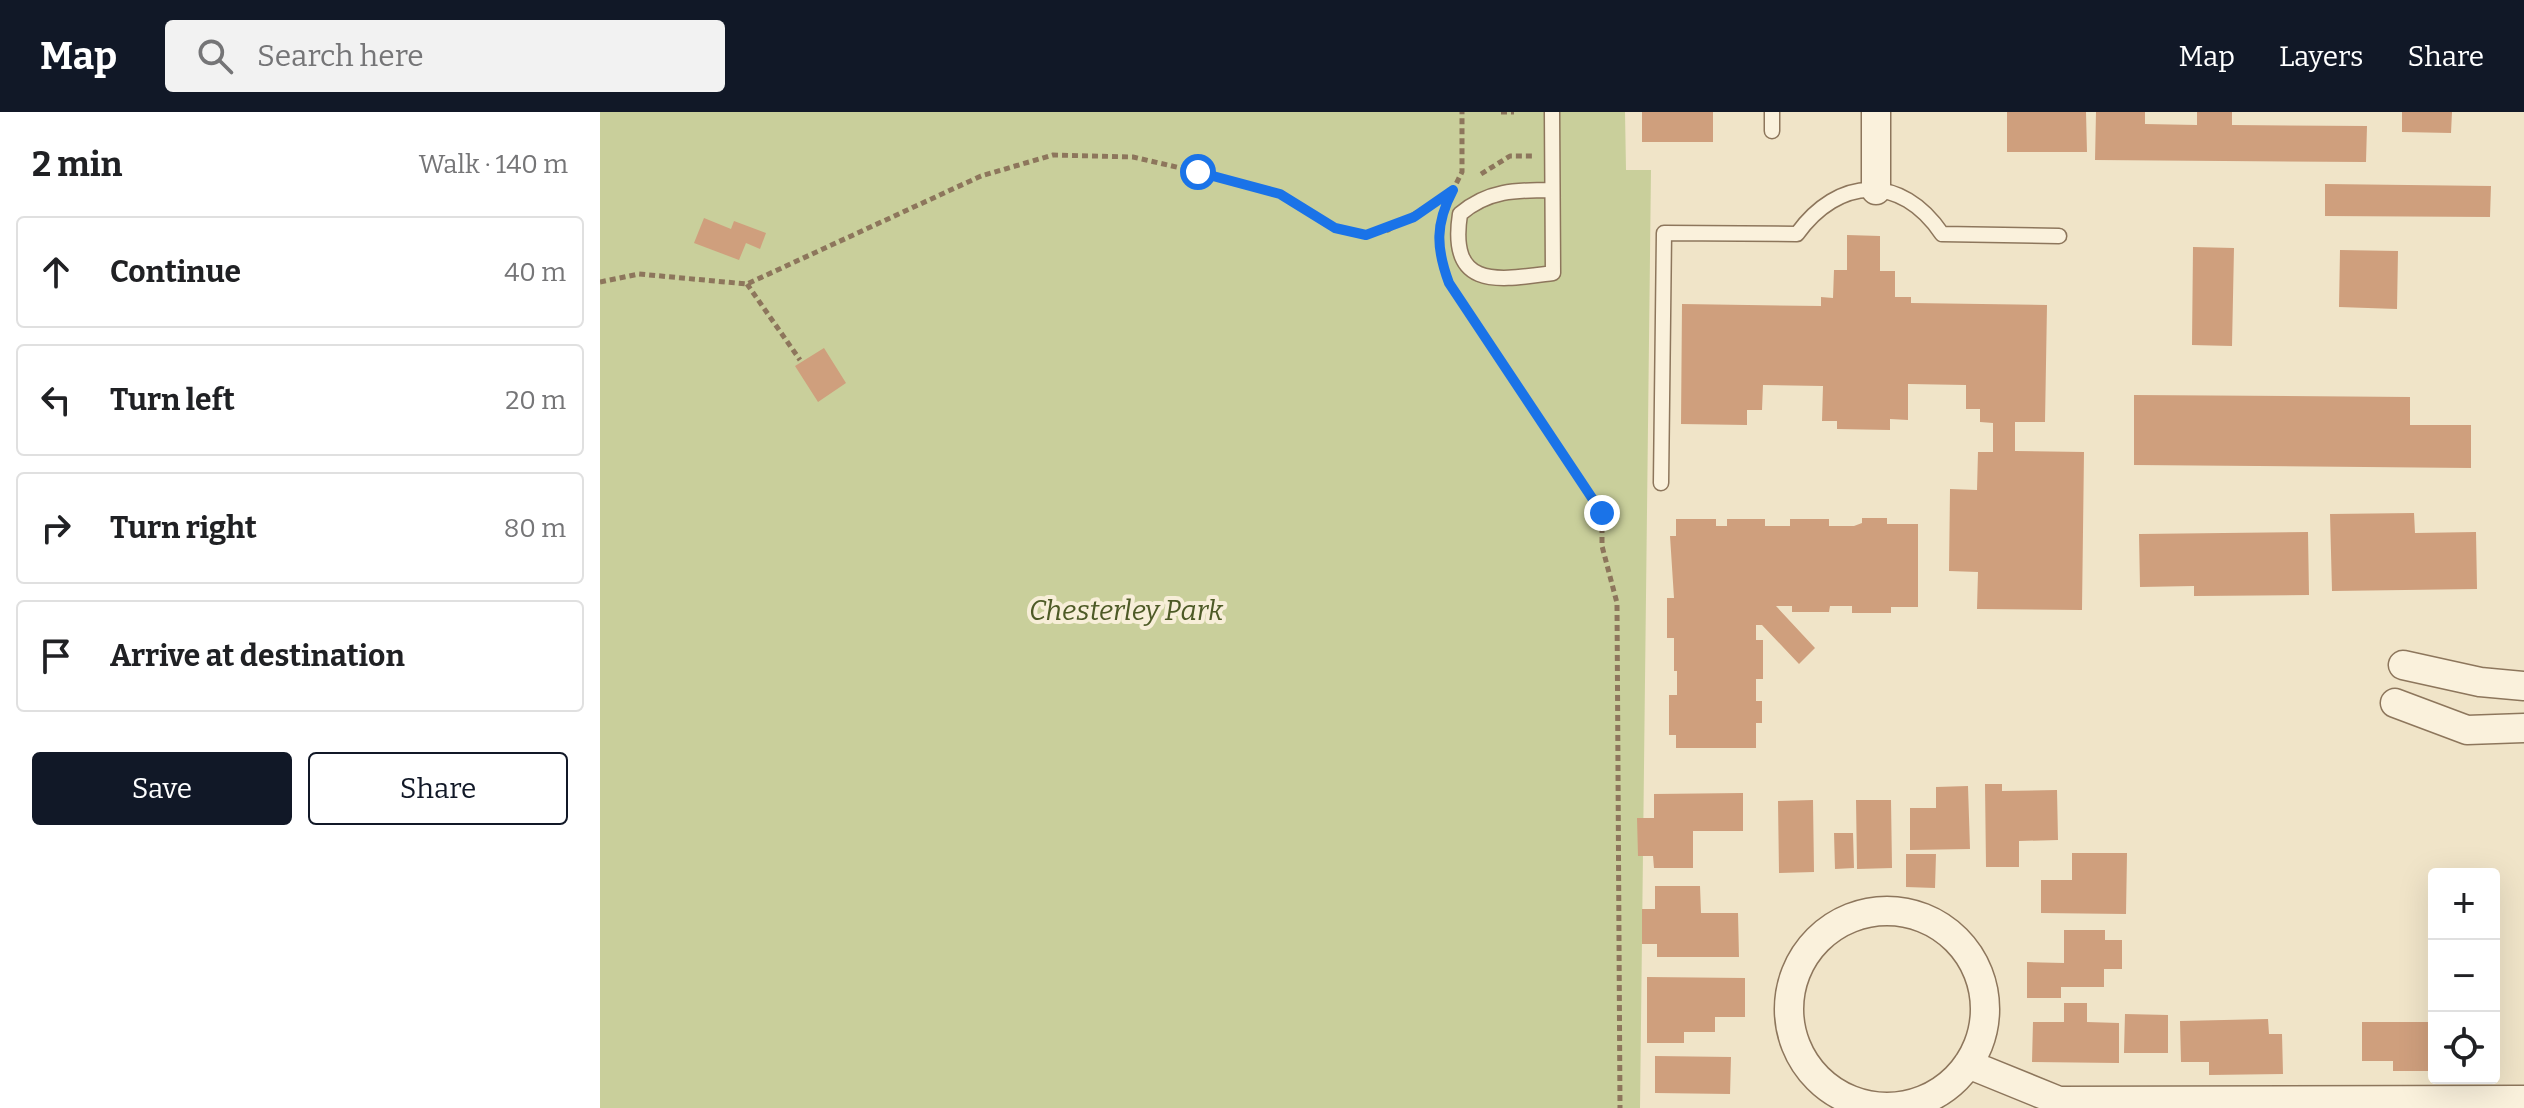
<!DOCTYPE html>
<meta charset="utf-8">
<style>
body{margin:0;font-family:Bitter,serif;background:#f2f2f2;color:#202124}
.controls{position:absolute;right:24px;bottom:24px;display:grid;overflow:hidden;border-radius:8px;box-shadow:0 8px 32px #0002}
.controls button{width:72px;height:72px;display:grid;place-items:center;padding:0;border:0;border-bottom:2px solid #e0e0e0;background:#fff;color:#202124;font:40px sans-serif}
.stop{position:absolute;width:24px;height:24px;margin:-18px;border:6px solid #1a73e8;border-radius:50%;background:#fff}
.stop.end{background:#1a73e8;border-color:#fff;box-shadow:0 2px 8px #0008}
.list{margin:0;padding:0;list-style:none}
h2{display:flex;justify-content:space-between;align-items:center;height:104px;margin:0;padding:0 32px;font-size:34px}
h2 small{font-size:26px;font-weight:400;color:#757577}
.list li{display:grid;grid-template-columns:52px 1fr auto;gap:24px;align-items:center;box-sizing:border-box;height:112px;margin:0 16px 16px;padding:0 16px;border:2px solid #e0e0e0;border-radius:8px}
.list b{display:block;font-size:30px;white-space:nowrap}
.list em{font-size:26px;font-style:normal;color:#757577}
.actions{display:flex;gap:16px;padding:24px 32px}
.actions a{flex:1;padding:18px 0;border:2px solid #111827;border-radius:8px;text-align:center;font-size:28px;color:#111827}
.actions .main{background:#111827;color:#fff}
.icon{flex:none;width:44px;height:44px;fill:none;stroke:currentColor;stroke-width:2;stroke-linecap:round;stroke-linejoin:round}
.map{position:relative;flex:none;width:1924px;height:996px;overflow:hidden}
header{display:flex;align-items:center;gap:48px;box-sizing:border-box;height:112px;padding:0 40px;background:#111827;color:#fff}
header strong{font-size:38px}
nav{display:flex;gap:44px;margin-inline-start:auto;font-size:28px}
.search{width:560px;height:72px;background:#f2f2f2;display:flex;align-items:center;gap:20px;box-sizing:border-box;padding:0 28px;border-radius:8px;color:#757577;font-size:30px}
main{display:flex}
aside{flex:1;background:#fff}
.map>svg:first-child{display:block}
</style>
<header>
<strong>Map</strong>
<div class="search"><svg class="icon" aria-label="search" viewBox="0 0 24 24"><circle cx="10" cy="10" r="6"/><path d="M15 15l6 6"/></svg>Search here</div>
<nav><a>Map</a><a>Layers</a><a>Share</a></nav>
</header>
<main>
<aside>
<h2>2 min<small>Walk · 140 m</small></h2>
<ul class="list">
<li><svg class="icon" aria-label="ahead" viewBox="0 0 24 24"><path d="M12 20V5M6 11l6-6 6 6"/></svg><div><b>Continue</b></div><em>40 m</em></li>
<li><svg class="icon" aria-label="left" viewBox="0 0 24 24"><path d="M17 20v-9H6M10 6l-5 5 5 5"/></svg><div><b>Turn left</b></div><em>20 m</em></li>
<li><svg class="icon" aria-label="right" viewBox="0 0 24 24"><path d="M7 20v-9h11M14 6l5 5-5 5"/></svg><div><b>Turn right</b></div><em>80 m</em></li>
<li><svg class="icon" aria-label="arrive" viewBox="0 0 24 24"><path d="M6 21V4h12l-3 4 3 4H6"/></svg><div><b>Arrive at destination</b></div></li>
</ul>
<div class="actions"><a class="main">Save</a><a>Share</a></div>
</aside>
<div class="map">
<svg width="1924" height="996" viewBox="0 0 1924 996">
<rect width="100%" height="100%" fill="#f0e4c8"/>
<path fill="#c9cf9b" d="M0,0h1025l1,58h25l-11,938h-1040z"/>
<path fill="#cf9f7d" d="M1042,0h71v30h-71z
M1407,0h79l1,40h-80z
M1496,0h49v12l52,1v-13h35v13l135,1 -1,36 -271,-2z
M1802,0h50l-1,21 -49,-1z
M1725,72l166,2 -1,31 -165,-1z
M104,106l27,11 3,-8 32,12 -6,16 -14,-6 -7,17 -45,-17z
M1247,123l33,1v35h15v26h16v6l136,2 -2,117h-30v29l69,1 -2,158 -105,-1 1,-37 -29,-1 1,-82 27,1 1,-38h15v-29l-13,-1v-13h-14v-24l-58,-1v36l-18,-1v11l-53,-1v-8h-15l1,-35 -60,-1 -1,25h-15v15l-66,-1 1,-120 139,2v-9l12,1 1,-28h13z
M1593,135l41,1 -2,98 -40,-1z
M1740,138l58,1 -1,58 -58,-2z
M224,236l22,35 -28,19 -23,-36z
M1534,283l276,2v28h61v43l-337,-3z
M1814,401l1,20 61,-1 1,57 -145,2 -2,-77z
M1262,406h25v6h31v83h-27v6h-39v-7h-22l-1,6h-37v-6h-16l39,42 -16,16 -37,-39h-6v15h7v39h-7v22h6v22h-6v25h-80v-13h-7v-40h8v-24h-3v-33h-7v-40h7l-4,-62h6v-17h40v7h11v-7h38v7h25v-7h39v7h25l8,-3z
M1708,420l1,63 -115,1v-10l-54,1 -1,-53z
M1385,672h17v7l55,-1 1,50 -39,1v26h-33z
M1368,674l2,63 -60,1v-42h26v-21z
M1143,681v38h-50v37h-39l-1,-12h-15l-1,-38h17v-24z
M1213,688l1,72 -35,1 -1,-72z
M1256,688h35l1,68 -35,1z
M1234,721h19l1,35 -19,1z
M1472,741h55l-1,61 -85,-1v-33h31z
M1306,742h30l-1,34 -29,-1z
M1055,774h45l1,27h37l1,44h-82v-13h-15v-35h13z
M1464,818h41v10h17v29h-18v18h-43v11h-34v-36l37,1z
M1047,865l98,1v39h-30v15h-31v11h-37z
M1464,891h23v19l32,1v40l-87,-1 1,-40h31z
M1525,902l43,1v38h-44z
M1668,907l1,15h13l1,40 -74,1v-13h-28l-1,-41z
M1762,910h72v49h-41v-10h-31z
M1055,944l76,1 -1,37 -75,-1z"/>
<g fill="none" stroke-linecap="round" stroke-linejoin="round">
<defs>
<path id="lane" d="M952,0l1,161c-54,7 -105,18 -93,-59 28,-24 56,-24 92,-24
M1172,0v19
M1061,371l3,-250 133,1c41,-57 104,-61 145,0l117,2"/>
<path id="street" d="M1276,78v-78
M1803,553l77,17 44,4
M1795,591l72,27 57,-2
M1189 897a98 98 0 1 1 196 0a98 98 0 1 1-196 0Z
M1368,952l91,37 465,-1"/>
</defs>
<use href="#lane" stroke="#8d765c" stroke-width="17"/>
<use href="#street" stroke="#8d765c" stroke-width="31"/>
<path stroke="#8d765c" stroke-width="5" stroke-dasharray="6 4" stroke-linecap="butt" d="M901,0h13
M881,62l29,-18h24
M852,80l10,-20v-60
M845,162l157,239v33l15,57 3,505
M0,170l39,-8 108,10 234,-108 72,-21 80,2 65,15 82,22 55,34 31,7 22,-5 57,-35
M147,172l53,76"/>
<use href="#lane" stroke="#faf1dc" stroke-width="14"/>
<use href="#street" stroke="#faf1dc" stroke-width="28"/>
</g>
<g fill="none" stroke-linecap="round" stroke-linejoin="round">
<path stroke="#1a73e8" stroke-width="10" d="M598,60l82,22 55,34 31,7 48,-18 39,-27c-18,34 -17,58 -4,93l153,230"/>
</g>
<g text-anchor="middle" stroke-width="8" stroke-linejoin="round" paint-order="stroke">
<g font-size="28" font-style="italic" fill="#4d5a26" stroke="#f7eed8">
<text x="526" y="508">Chesterley Park</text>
</g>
</g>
</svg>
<div class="controls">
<button>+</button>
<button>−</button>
<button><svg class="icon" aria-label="locate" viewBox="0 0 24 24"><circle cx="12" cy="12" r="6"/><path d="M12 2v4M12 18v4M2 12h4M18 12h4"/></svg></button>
</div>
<div class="stop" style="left:598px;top:60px"></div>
<div class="stop end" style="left:1002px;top:401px"></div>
</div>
</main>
